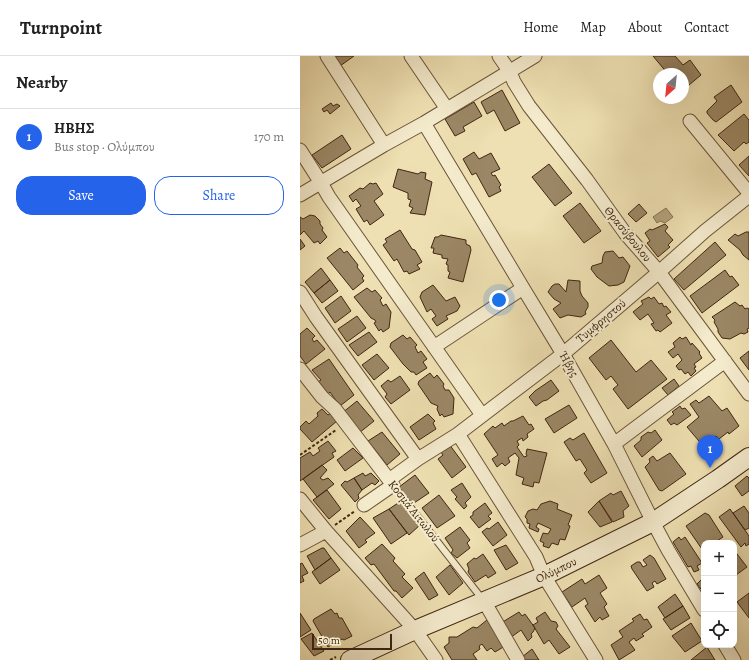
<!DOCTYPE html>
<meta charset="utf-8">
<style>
body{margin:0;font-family:Alegreya,serif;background:#f2f2f2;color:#222}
.controls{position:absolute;right:12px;bottom:12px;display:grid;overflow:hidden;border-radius:8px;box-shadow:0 4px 16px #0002}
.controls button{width:36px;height:36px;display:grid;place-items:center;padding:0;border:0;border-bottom:1px solid #e0e0e0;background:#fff;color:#222;font:20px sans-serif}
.compass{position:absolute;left:353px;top:12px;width:36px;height:36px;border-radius:50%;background:#fff;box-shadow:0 4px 16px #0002;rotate:207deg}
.scale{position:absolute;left:12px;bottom:10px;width:80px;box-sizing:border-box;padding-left:4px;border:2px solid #412611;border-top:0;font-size:11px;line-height:14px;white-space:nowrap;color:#412611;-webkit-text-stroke:3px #f4ebcd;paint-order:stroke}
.you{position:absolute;left:199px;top:244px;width:14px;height:14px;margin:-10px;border:3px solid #fff;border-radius:50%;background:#1a73e8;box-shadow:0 0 0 6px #1a73e833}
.badge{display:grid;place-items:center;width:26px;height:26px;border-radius:50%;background:#2563eb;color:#fff;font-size:13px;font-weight:700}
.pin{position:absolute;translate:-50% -33px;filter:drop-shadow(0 1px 2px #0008)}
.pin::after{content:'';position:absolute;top:21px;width:14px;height:12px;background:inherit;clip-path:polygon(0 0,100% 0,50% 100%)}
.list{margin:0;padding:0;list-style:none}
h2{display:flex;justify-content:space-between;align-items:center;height:52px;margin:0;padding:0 16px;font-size:17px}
h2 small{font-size:13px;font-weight:400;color:#767676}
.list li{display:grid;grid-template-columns:26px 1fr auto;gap:12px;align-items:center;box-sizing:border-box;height:56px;padding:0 16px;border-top:1px solid #e0e0e0}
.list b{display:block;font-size:15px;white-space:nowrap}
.list p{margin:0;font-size:13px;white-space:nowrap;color:#767676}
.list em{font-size:13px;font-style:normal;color:#767676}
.actions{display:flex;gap:8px;padding:12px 16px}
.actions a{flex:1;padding:9px 0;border:1px solid #2563eb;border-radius:16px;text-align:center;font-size:14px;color:#2563eb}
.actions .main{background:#2563eb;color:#fff}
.icon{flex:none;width:22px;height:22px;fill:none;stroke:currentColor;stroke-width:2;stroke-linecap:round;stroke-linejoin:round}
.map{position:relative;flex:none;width:449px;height:604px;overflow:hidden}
header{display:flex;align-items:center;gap:24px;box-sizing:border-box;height:56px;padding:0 20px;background:#fff;border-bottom:1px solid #e0e0e0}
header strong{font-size:19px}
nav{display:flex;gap:22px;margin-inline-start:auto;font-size:14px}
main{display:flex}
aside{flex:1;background:#fff}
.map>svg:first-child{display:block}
</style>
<header>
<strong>Turnpoint</strong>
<nav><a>Home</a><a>Map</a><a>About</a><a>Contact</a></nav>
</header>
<main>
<aside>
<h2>Nearby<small></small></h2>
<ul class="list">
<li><span class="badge">1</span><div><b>ΗΒΗΣ</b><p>Bus stop · Ολύμπου</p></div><em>170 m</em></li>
</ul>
<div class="actions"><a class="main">Save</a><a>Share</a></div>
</aside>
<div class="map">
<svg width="449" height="604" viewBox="0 0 449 604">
<rect width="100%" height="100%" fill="#eee0b2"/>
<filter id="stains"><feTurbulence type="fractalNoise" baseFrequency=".005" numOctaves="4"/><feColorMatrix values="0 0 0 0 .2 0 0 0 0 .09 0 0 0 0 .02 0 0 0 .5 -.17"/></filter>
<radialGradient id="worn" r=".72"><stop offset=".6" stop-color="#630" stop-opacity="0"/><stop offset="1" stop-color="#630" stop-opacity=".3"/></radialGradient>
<path fill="#b3a17b" stroke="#857051" d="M366,152l7,9 -8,6 -5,-2 -3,2 -4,-6z"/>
<path fill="#9b8765" stroke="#412611" d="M33,0h21l-14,10z
M353,0h22l8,9 7,-5 11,15 -18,15v-16h-15z
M431,29l11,17 -26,20 -3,-2 -6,-7v-2l10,-10 -3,-4z
M202,34l18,33 -15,8 -11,-21 -7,4 -6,-12z
M174,46l8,14 -19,11 2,4 -10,5 -10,-17z
M31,47l2,3 4,-2 3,2 -10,8 -3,-4 -3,2 -2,-3z
M444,58l5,6v22l-3,2 -2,-2 -10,9 -16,-16z
M42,79l9,14 -29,19 -10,-13z
M174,96l5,7 12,-6 9,16 -9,4 2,3 2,-1 6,10 -2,2 2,4 -12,6 -13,-24 -4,2 -9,-16z
M449,100v20l-10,-11z
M249,108l23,29 -17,13 -23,-29z
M98,113l20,5 3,-2 5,1 -1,6 7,3 -7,33 -15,-2 3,-5 -4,-2 2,-6 -3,-1v-6l-15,-6z
M70,127l3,1 3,-1 7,11 -9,7 10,14 -14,10 -3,-5 -3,2 -8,-13 5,-3 -5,-7 -3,3 -4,-6 11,-8 3,1z
M280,147l21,28 -17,12 -21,-27z
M339,148l8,9 -11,9 -8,-8z
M10,159l5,1 5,5v3l3,4 -1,2 5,7 -7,7 -2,-3 -4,2 -10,-12 -4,4v-18l3,2z
M365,168l3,3 -3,4 8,9 -5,5 2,2 -12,10 -11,-14 3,-2 -5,-8 5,-4 2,1z
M100,174l12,19 3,1 7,12 -5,3 3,4 -11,5 -2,-3 -3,1 -7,-13 -3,2 -11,-16 4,-3 -2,-3z
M446,176h3v28l-6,-5 -3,-5 -12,-10 7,-6 3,2z
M141,179l25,5v4l4,2 1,4 -8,32 -15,-4 2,-6 -2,-1v-6l-2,-1 2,-5 -6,-1v-3l-9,-2 1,-5h-3l4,-11h3z
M0,183l5,7 -5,4z
M415,186l11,13 -42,35 -10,-11z
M40,192l4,5 3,-2 11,14 -1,2 7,9 -2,2 2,3 -11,9 -26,-32z
M313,195l6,7 4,-1 7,9 -6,16 -6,3 -9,1 -12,-9 -6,-8 1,-3 10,-3 1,-7 2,-4z
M21,212l9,12 -16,13 -9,-11z
M425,214l5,7 2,-1 7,9 -37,28 -12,-17z
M30,224l8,11 -16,12 -8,-10z
M268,224l12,1v10l2,5 6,7v4l-3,5 1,2 -5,3 -13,-2 -8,3 -7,-9 8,-6 -7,-4 -6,-7 4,-6 3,-2h4l7,8z
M133,229l13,16 9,-4 5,9 -3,5 -11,5 2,3 -11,7 -5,-7 4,-3 -5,-7 -4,3 -7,-15 2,-5z
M67,232l5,4 3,-2 7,8 -2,2 3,6 3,-2 5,8 -2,16 -6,4 -2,-3 -2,2 -5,-8 2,-1 -1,-2 -4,-2 -17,-21z
M41,240l10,15 -16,12 -10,-15z
M349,241l2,2 3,-2 5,7 3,-1 2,4 2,-1 5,6 -5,3 6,8 -12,9 -2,-2 -2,1 -5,-7 3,-1 -6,-9 -8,6 -7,-8 10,-8 -2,-3z
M435,246l5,4 2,-1 3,4 2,-1 2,1v19l-2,1 1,3 -4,2 -3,-1 -11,6 -8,-1 -4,-6v-3l-4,-7 1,-2 -3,-3z
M57,260l9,12 -19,14 -9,-13z
M7,272l8,8 -3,3 2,3 3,-2 8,9 -19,15 -6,-8v-22z
M69,276l8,10 -19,14 -9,-11z
M103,279l4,4 3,-2 7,8 -2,2 3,6 3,-2 6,8 -4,3 4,6 -11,7 -2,-3h-3l-8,-8 -13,-17 1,-4z
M380,281l2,2 4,-2 5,8 1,-2 8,9 -1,1 3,5 -8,6 2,3 -2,1 2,3 -5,5 -3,-4 -3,2 -4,-5 -2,1 -3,-4 6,-6 -4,-6 -5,4 -5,-6 7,-5 -2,-4z
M311,284l25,32 15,-12 16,19 -39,30 -15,-20 5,-4 -7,-9 -5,4 -17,-22z
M449,295v19l-9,-12z
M77,298l12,14 -15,12 -12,-15z
M29,303l25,36 -14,11 -10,-14 -3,3 -9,-13 3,-2 -9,-10z
M130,317l4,5 3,-3 7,9 -1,2 2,4h4l5,8 -1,16 -9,3 -2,-3 -2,2 -3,-7 1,-3 -7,-3 -13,-19 1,-3z
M100,320l10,14 -19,14 -6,-7 2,-3 -6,-8 7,-6 3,2z
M374,323l5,7 -11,9 -6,-7z
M251,324l8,11 -12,9 -4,1 -7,5 -7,-9 6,-6z
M409,340l13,15 5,-3 12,18 -10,8 -1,-2 -9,7 -3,-3 -9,7 1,2 -4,2 -17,-20 12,-10 -9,-13 6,-4 3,3z
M57,345l17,20 -15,12 -17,-20z
M269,349l8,13 -23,15 -9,-14z
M380,350l2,3 3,-1 6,7 -14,10 -3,-2 -3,2 -4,-5 7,-6 -2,-2z
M22,353l6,6 3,-2 6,8 -25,21 -12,-13v-2l6,-6 3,3 9,-8 -1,-3z
M128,358l7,7 -2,2 3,6 -17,11 -9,-13z
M223,360l6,9 2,-1 3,5 -7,5 1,3 -5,4 -1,-3 -5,3 2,4 -2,2 7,10 3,-1 -1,-2 1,-5 20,4 -8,30 -5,-1 -1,5 -11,-3 2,-6 -8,-3 3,-17 -4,-5 -7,5 2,4 -5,4 -3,-3 -5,4 -5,-8 6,-4 -14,-21 9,-8 2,2 7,-5 2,3 7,-5h2z
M355,374l7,10 -20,17 -8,-11 7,-6v-3l7,-5 3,1z
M82,376l18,22 -13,11 -19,-24z
M284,377l23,40 -16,10 -7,-10 3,-3 -7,-11 -4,2 -12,-19 6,-4 3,2z
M28,385l8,10 -4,2 2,4 -34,24v-23l10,-6 3,4 7,-5 -2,-3z
M149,388l17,23 -14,11 -14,-19 5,-4 -3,-4z
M53,392l10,10 -18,13 -8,-11z
M370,397l16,21 -24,17 -3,-1 -14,-23 5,-5 -1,-3 4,-3 4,5z
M22,409l5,5 -7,8 3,2 5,-2 6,6 -17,13 -14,-18z
M63,417l2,3 6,-3 8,8 -4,4 -3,-2 -10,7 -8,-12z
M115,419l14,18 -18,12 -12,-18z
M447,420l2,2v13l-7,5 -7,-10z
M54,422l8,12 -4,5 1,3 -4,4 -14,-17 4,-4 2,1z
M162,427l9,14 -6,6 2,3 -3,3 -9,-10 2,-2 -6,-7z
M27,434l14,19 -12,10 -16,-19z
M321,435l8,15 -6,5 1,6 -11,5 -14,-21 12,-8 2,2z
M139,439l16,21 -18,12 -15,-20z
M101,445l19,24 -11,10 -20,-26z
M250,445l8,3 -1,5 15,6 -4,10 2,1 -5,14 -5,-1 -2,6 -6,-2 -3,5 -6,-2 1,-3 -4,-2 3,-8 5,1 3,-5 -13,-6 -2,4 3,2 -1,3 -9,-4 1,-4 -3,-1v-4l-2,-2 3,-6 5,-2 4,1 4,-6z
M299,445l13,21 -12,5 -12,-15z
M185,447l7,10 -4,3 3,3 -12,9 -9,-11 3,-2v-3z
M444,450l5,7v15l-4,2 -12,-17z
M89,453l18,24 -16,11 -18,-26z
M430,453l19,27v8l-3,2 -1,-3 -4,4 -22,-30z
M405,457l4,2 14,22 -9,6h-10v9l-18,-26z
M60,461l15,16 -10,7 2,2 -8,6 -13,-17z
M198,466l9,13 -14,11 -11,-14 5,-4 2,1z
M160,471l10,13 -3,3 3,5 -13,10 -6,-5 2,-3 -8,-12z
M379,481l2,3 4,-3 17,26 -5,3 2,4 -5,2 -3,-6 -3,1 -15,-25z
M82,488l13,14 -2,3 12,13 -3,3 11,11 -11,10 -6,-7h-2l-20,-27 -3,1 -6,-7z
M206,489l12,18 -12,7 -12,-20z
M22,492h2l7,10 -16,12 -8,-14z
M434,494l13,17 -11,8 -2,-3z
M183,498l13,19 -8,5 -2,-3 -11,7 -7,-10 1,-3 -2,-5 7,-6 2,1z
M350,499l4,3 12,21 -9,5 -2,-3 -3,2 2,4 -7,4 -15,-22 -1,-3 6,-4h3l3,5 4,-2 -4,-5z
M31,502l9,12 -20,14 -8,-12z
M2,507l6,10 -6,3 2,5 -4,2v-19z
M150,509l13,18 -14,12 -13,-18z
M124,516l14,23 -9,5 -14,-21z
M299,519l8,13 -7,5 7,11 -3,3 5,9 -7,4 -2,-3 -5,5 -10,-16 3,-2 -3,-6 -13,9 -10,-15 20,-13 3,5z
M404,521v16l-7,-9z
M449,537v25l-12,-16z
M375,538l8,12 -18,12 -7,-11z
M383,550l7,12 -19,12 -8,-11z
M31,553l4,5 2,-1 2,5h3l10,18 -8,4 -2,-1 -14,8 -15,-26 1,-2z
M219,556l3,4 3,-2 10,14 -2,4 -2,2 1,3 -4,4 -7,-11 -11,8 -9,-15z
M245,556l6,9 5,1 2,4 -2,3 14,18 -11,7 -10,-14 -5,4 -11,-19 5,-3 -2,-4z
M0,557l11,17 -11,7z
M340,558l4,6 3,-1 5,8 -10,7 2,2 -8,5 -2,-3 -5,4 6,8 -16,10 -8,-15 12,-8 -4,-6 15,-10 -2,-2z
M187,564l18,26 -10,6 -4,-4 -4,3 -5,-7 -3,2 1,3 -7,5 4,6h-25l-8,-13 5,-4v-6h8l16,-10 4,1z
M391,567l11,18 -17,11 -13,-16z
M12,577l12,18 -10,5 -13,-17z
M407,591l8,13h-24z
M232,593l7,11h-15l-2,-3z"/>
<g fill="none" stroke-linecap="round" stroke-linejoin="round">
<defs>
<path id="lane" d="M93,429l90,115"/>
<path id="street" d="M27,0l57,89
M111,0l36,53
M199,0l11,16 4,10 15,24 58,74 38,53 34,39 90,122
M390,65l59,72
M124,67l99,165 40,66 51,90 39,78 15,28 36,60
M0,94l21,33 8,14 153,218
M0,139l84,-50 40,-22 111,-67
M0,236l16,25 102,142
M134,291l89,-59
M0,313l22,28 13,12 58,76 -29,20
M158,378l78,123 8,19 52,84
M314,388l111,-83
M89,424l29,-21 40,-25 105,-80 96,-82 46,-41 44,-35
M0,443l26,32 89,99 21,30
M0,489l26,-14
M184,545l34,59
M425,589l9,15"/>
<path id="secondary" d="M50,604l65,-30 129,-54 109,-54 65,-43 31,-22"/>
</defs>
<use href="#lane" stroke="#6c5439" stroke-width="8"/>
<use href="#street" stroke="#6c5439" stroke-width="15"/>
<use href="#secondary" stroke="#412611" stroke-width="20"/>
<path stroke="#412611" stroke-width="2" stroke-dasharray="3 2" stroke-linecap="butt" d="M0,399l36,-25
M35,469l20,-14
M30,604l6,-3"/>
<use href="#lane" stroke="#f4ebcd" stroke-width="6"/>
<use href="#street" stroke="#f4ebcd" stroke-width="13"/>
<use href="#secondary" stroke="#f4ebcd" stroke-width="18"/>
</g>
<g text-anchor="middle" stroke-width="4" stroke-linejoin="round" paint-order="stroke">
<g font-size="12" fill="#412611" stroke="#f4ebcd">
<text transform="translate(328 178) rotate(51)" y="4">Θρασύβουλου</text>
<text transform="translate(301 265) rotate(-40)" y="4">Τυμφρηστού</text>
<text transform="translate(269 308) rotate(60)" y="4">Ήβης</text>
<text transform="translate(114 455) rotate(52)" y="4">Κοσμά Αιτωλού</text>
<text transform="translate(256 514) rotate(-26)" y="4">Ολύμπου</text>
</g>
</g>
<rect width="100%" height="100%" filter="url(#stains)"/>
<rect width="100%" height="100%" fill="url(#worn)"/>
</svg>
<div class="controls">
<button>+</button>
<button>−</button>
<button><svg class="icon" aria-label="locate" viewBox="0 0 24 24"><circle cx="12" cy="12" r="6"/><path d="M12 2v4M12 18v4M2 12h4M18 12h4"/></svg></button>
</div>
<svg class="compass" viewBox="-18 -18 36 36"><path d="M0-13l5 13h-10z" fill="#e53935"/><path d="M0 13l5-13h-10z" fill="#767676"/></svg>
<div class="scale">50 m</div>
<div class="you"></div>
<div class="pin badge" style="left:410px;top:412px">1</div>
</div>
</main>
